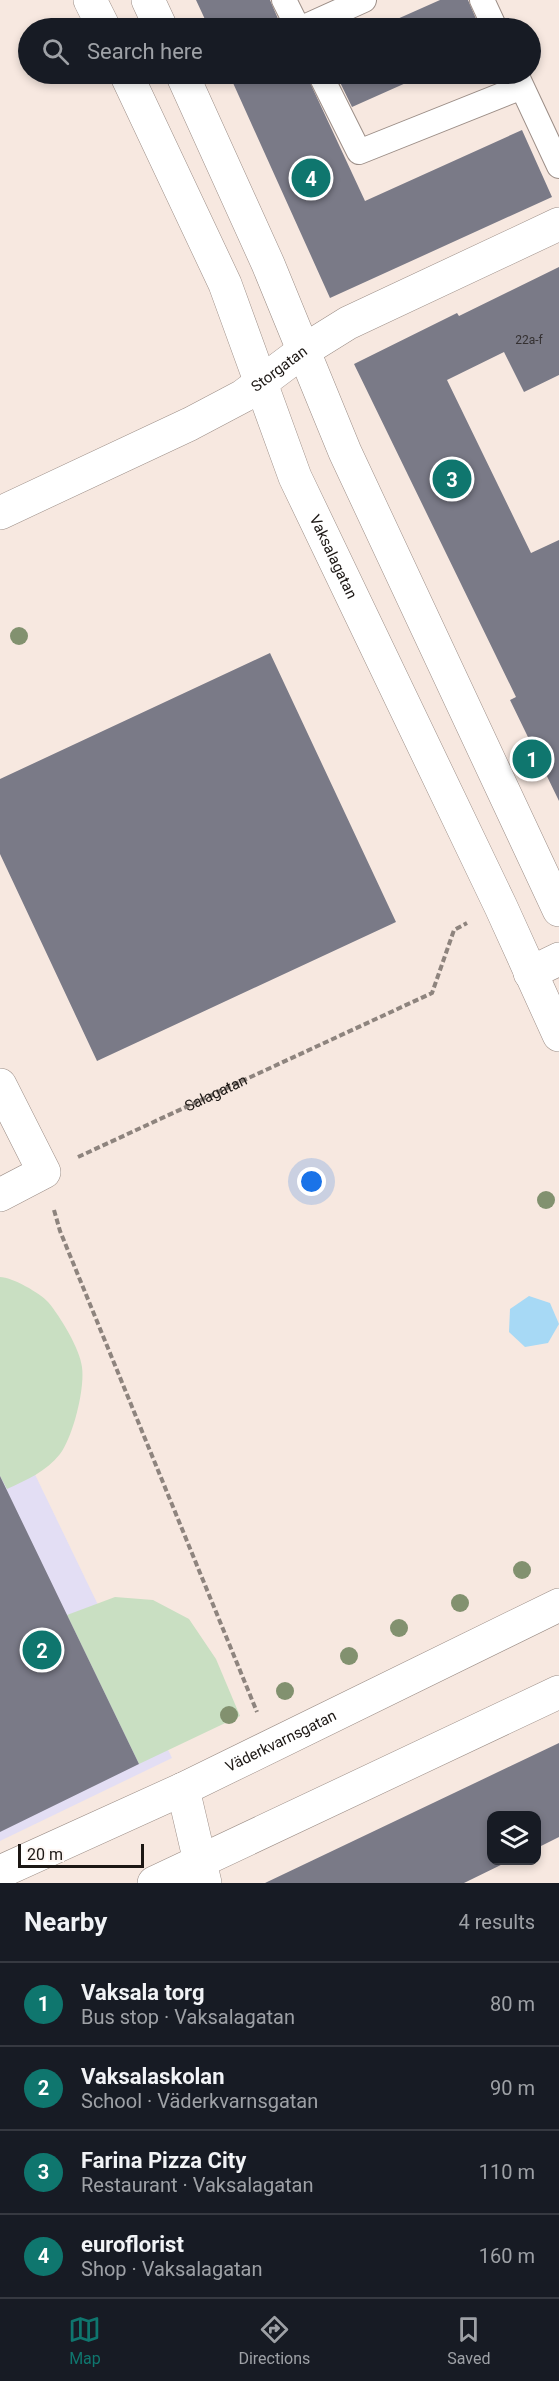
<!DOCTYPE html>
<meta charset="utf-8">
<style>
body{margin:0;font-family:Roboto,sans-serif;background:#242831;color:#f1f3f6}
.controls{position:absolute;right:18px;bottom:18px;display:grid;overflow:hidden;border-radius:12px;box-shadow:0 3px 9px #0003}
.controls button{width:54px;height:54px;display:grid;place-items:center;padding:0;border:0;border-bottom:2px solid #363941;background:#171b24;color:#f1f3f6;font:30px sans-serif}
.scale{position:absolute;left:18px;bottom:15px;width:126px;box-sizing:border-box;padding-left:6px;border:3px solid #1c1714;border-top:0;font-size:16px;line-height:21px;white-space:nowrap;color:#1c1714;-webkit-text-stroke:4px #fef7f4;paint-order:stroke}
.you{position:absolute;left:312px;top:1182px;width:21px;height:21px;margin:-15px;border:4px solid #fff;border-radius:50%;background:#1a73e8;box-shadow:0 0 0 9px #1a73e833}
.badge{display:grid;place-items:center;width:39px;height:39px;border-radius:50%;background:#0f766e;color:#fff;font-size:20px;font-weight:700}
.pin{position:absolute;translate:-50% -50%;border:3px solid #fff;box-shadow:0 2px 6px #0006}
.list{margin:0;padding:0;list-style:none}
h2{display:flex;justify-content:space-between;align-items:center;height:78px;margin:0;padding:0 24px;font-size:26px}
h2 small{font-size:20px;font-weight:400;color:#9ea1a6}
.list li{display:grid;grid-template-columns:39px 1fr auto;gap:18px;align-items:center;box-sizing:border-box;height:84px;padding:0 24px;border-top:2px solid #363941}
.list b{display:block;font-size:22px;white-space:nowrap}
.list p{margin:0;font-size:20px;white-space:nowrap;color:#9ea1a6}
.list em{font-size:20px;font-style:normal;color:#9ea1a6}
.icon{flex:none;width:33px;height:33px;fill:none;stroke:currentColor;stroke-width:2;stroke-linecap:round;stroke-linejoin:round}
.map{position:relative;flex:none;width:559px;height:1883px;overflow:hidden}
.search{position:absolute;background:#171b24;box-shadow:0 3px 9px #0003;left:18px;right:18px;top:18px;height:66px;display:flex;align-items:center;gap:15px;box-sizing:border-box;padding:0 21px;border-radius:33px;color:#9ea1a6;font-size:22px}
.sheet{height:414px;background:#171b24}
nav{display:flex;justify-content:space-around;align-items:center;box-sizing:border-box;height:84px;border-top:2px solid #363941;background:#171b24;font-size:16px;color:#9ea1a6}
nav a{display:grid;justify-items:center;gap:3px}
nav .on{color:#0f766e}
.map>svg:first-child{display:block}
</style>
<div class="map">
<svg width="559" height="1883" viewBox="0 0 559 1883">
<rect width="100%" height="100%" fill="#f7e8e0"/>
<path fill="#e3def4" d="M0,1402l172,356 -172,83z"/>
<path fill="#c9dfc2" d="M0,1277c12,0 40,16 48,25 12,14 32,47 34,65 3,22 -9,70 -22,87 -14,18 -34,26 -53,35l-7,-13z
M115,1597l38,3 36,19 27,40 24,57 -101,48 -72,-149z"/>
<path fill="#a7d9f5" d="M529,1296l21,7 9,21 -11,19 -23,4 -16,-15 1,-23z"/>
<path fill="#7a7a87" d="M196,0h74l12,28h-73z
M440,0h28l12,28h-103z
M229,74h77l59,127 157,-71 30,67 -222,101z
M336,74h90l-74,33z
M559,267v108l-35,17 -20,-40 -57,28 84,173 28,-13v261l-49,-101 6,-3 -162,-333 103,-51 2,3z
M270,653l126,269 -299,139 -97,-207v-75z
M0,1476l139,288 -139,68z
M559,1743v94l-22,11v-33h-45v45h19l-47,23h-199z"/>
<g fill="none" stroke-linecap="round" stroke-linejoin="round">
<defs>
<path id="service" d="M284,0l14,28
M482,0l13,28
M302,28l62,-28
M320,74l39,78 163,-65
M516,74l43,92"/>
<g id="minor">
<path id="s2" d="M0,513l190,-89 53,-28 60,-45 45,-28 211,-99"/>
<path d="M530,973l29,-14"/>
<path d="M0,1085l44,87 -44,23"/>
<path d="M183,1789l22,94"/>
</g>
<g id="secondary">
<path d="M90,0l14,28"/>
<path d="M148,0l13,28"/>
<path id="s3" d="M126,74l99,210 70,193 206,430 58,128"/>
<path d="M182,74l86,190 77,188 214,458"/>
<path id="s4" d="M0,1872l183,-83 376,-184"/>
<path d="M154,1883l405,-191"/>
</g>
</defs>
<use href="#service" stroke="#9c8e87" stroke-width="26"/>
<use href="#minor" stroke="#9c8e87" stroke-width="34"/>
<use href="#secondary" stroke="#9c8e87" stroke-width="34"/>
<g stroke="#8e847e" stroke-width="4" stroke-dasharray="6 3" stroke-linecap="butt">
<path id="s1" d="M78,1157l354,-164 22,-63 13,-7"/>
<path d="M54,1210l6,21 197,481"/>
</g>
<use href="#service" stroke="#fff" stroke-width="24"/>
<use href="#minor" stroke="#fff" stroke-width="33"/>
<use href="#secondary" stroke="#fff" stroke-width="33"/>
</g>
<g fill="#82916f">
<circle cx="19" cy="636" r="9"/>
<circle cx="546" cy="1200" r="9"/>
<circle cx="522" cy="1570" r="9"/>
<circle cx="460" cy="1603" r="9"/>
<circle cx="399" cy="1628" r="9"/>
<circle cx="349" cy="1656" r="9"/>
<circle cx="285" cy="1691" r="9"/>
<circle cx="229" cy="1715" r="9"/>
</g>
<g text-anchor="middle" stroke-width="4.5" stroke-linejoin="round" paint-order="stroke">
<g font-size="12" fill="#343031">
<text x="529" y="344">22a-f</text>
</g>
<g font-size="15" fill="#1c1714" stroke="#fef7f4">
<text dy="5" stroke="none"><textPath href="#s2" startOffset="315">Storgatan</textPath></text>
<text dy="5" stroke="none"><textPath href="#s3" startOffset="526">Vaksalagatan</textPath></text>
<text dy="5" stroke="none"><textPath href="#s1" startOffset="152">Salagatan</textPath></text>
<text dy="5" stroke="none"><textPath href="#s4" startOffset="310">Väderkvarnsgatan</textPath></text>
</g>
</g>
</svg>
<div class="controls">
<button><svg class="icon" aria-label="layers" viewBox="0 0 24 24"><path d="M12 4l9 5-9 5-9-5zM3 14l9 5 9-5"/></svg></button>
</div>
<div class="scale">20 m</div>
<div class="you"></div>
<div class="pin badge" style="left:532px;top:759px">1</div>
<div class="pin badge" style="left:42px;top:1650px">2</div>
<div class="pin badge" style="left:452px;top:479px">3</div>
<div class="pin badge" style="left:311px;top:178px">4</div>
<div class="search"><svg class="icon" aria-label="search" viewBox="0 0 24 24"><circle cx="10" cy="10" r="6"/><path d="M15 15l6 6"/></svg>Search here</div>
</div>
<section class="sheet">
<h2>Nearby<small>4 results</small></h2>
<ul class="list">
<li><span class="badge">1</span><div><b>Vaksala torg</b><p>Bus stop · Vaksalagatan</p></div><em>80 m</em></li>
<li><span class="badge">2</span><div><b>Vaksalaskolan</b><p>School · Väderkvarnsgatan</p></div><em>90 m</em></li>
<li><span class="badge">3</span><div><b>Farina Pizza City</b><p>Restaurant · Vaksalagatan</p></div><em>110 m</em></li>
<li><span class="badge">4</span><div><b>euroflorist</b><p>Shop · Vaksalagatan</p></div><em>160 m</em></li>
</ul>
</section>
<nav>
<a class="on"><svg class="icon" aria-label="map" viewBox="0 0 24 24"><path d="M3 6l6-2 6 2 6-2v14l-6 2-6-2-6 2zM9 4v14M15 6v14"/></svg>Map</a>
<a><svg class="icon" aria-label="directions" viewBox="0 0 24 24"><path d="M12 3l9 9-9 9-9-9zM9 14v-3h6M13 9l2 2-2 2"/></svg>Directions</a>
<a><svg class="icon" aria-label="saved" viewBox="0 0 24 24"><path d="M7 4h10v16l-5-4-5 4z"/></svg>Saved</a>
</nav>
